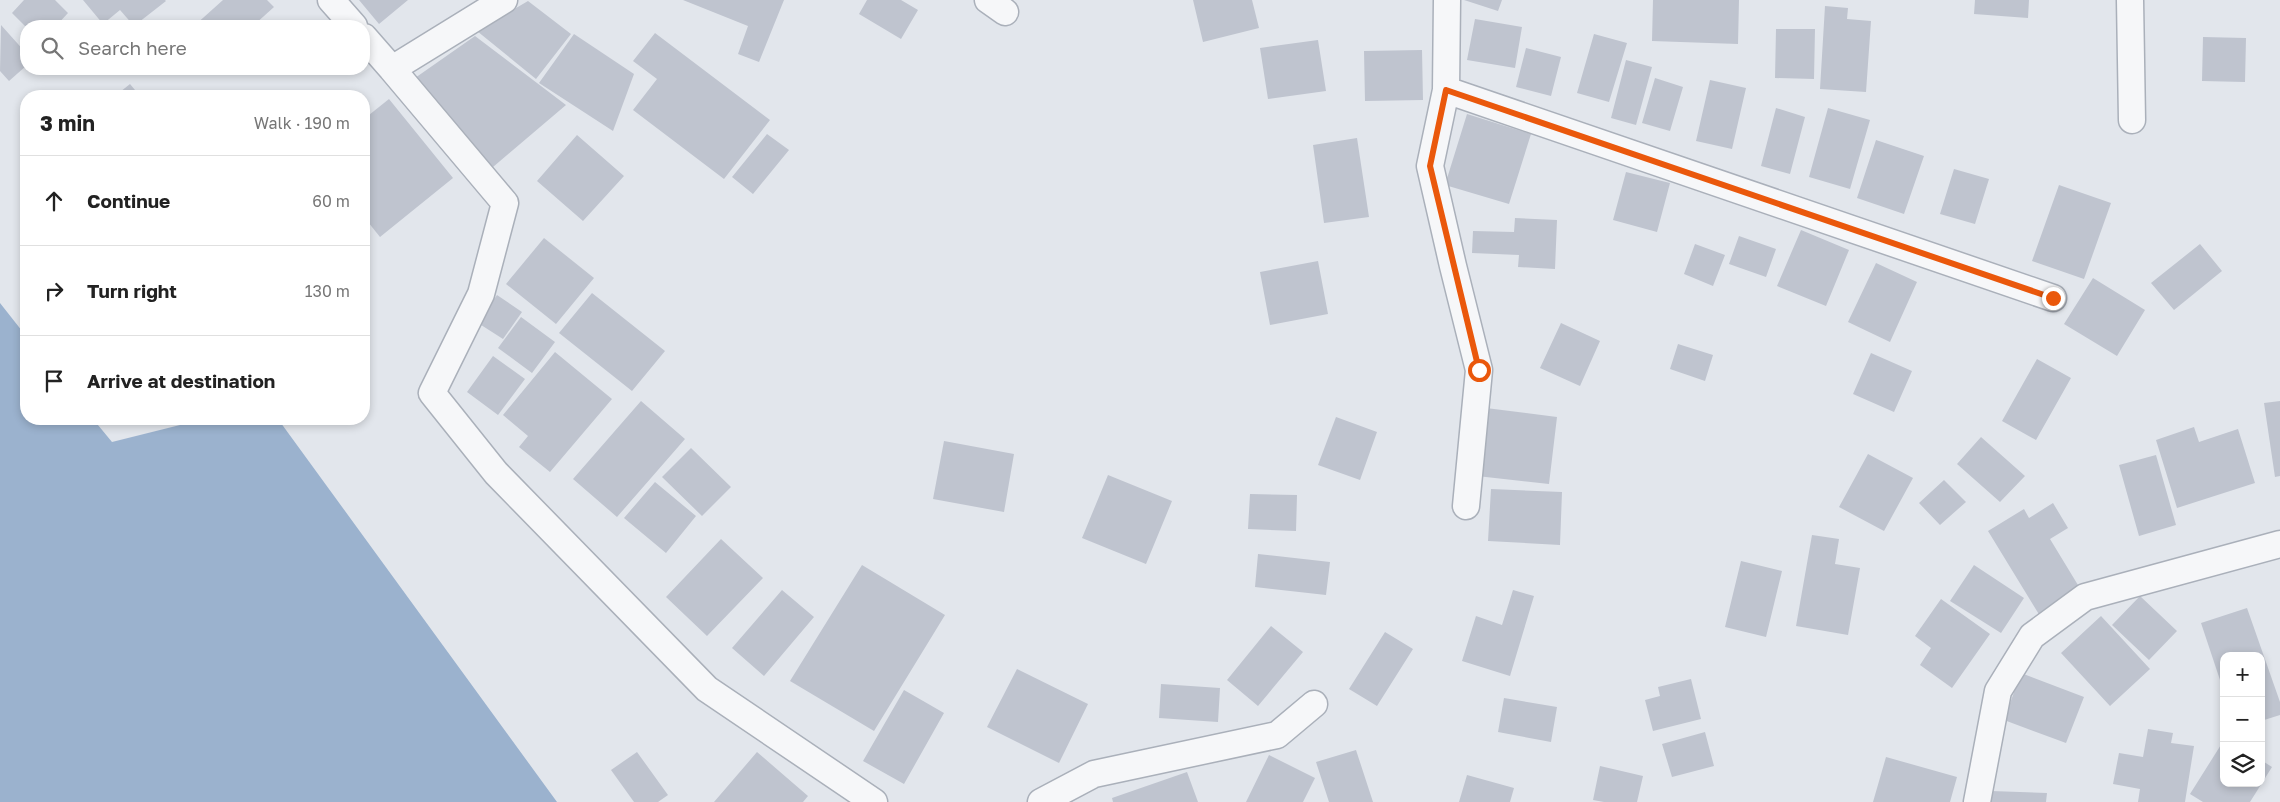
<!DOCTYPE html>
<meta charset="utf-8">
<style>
body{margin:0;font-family:"Golos Text",sans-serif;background:#f6f6f6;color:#222}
.controls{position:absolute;right:15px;bottom:15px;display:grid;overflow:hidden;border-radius:10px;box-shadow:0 2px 8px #0003}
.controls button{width:45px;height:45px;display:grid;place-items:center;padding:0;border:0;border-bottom:1px solid #e0e0e0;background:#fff;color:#222;font:25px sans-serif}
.stop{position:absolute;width:15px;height:15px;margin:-11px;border:4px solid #ea580c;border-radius:50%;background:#fff}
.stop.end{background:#ea580c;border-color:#fff;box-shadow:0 1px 5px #0008}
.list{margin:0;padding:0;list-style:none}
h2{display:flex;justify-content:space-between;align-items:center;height:65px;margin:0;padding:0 20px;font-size:21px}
h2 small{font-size:16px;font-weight:400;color:#767676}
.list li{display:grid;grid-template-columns:32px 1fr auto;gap:15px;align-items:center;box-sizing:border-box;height:90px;padding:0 20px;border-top:1px solid #e0e0e0}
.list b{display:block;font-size:19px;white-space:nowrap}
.list em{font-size:16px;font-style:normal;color:#767676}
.icon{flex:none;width:28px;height:28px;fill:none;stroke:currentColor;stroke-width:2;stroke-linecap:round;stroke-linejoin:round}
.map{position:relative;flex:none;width:2280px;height:802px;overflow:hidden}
.search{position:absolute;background:#fff;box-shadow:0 2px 8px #0003;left:20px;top:20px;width:350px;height:55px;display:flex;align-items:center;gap:12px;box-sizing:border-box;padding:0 18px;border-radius:20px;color:#767676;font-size:19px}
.panel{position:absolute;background:#fff;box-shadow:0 2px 8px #0003;left:20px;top:90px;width:350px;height:335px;border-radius:20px}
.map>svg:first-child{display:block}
</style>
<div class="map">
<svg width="2280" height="802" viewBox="0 0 2280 802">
<rect width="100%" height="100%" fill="#e2e6ec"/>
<path fill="#9bb2ce" d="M0,303l26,33v83h67l19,23 92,-23h74l279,383h-557z"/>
<path fill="#bfc4cf" d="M24,0h31l13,13 -12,13h-31l-13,-13z
M83,0h82l1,1 -32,25 -14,-16 -17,14z
M223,0h44l7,7 -21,19h-59z
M359,0h49l-29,24z
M683,0h101l-25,62 -21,-8 10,-28z
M867,0h34l17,10 -17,29 -42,-25z
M1193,0h59l7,28 -56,14z
M1464,0h38l-4,11z
M1653,0h86l-1,44 -86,-3z
M1975,0h54l-1,18 -54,-4z
M528,1l43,33 -35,45 -59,-48z
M1825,6l23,2 -1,11 24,2 -5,71 -46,-3z
M1475,19l47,8 -7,41 -48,-8z
M1,25l25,28v13l-17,15 -9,-10z
M1776,29h39l-1,50 -39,-1z
M655,33l115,87 -46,59 -91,-69 24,-31 -24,-18z
M574,34l60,40 -21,57 -74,-48z
M1594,34l33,9 -18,59 -32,-9z
M475,36l91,69 -73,62 -78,-89z
M2203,37l43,1 -1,44 -43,-1z
M1318,40l8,51 -58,8 -8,-51z
M1526,48l35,9 -10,39 -35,-9z
M1422,50l1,50 -58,1 -1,-50z
M1626,60l26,7 -16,58 -25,-7z
M1655,78l28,9 -13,44 -28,-8z
M1710,80l36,8 -14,61 -36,-8z
M130,84l10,12h-25z
M389,99l64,79 -73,59 -16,-20v-98z
M1776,108l29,9 -15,57 -29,-8z
M1828,108l42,12 -20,69 -41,-12z
M1467,114l64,20 -22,70 -64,-19z
M767,134l22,16 -36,44 -21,-17z
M577,135l47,41 -41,45 -46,-40z
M1357,138l12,79 -45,6 -11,-78z
M1876,140l48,16 -20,58 -47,-16z
M1954,169l35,10 -14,45 -35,-10z
M1626,172l44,11 -13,49 -44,-12z
M2059,185l52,18 -27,76 -52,-18z
M1515,218l42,2 -2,49 -37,-2 1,-12 -47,-2 1,-22 41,1z
M1801,230l48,20 -23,56 -49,-20z
M1739,236l37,13 -10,28 -37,-13z
M544,238l50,40 -38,46 -50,-40z
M1695,244l30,11 -12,31 -29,-12z
M2200,244l22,27 -48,39 -23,-27z
M1318,261l10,53 -58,11 -10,-53z
M1876,263l41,19 -27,60 -42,-20z
M2093,278l52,32 -28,46 -53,-32z
M592,293l73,58 -33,40 -73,-58z
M497,295l25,17 -19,27 -25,-16z
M521,317l34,25 -23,31 -34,-25z
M1561,323l39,18 -20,45 -40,-18z
M1678,344l35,11 -8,26 -35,-12z
M555,352l57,47 -62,73 -31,-25 9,-11 -25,-21z
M1871,353l41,18 -18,41 -41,-18z
M493,356l32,23 -27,36 -31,-23z
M2037,359l34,19 -35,62 -34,-19z
M641,401l44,38 -68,78 -44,-38z
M2280,401v75l-5,1 -11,-74z
M1486,408l71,9 -8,67 -72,-8z
M1336,417l41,15 -17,48 -42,-15z
M2194,427l5,15 39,-13 17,54 -78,25 -21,-68z
M1981,437l44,39 -25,26 -43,-38z
M944,441l70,13 -10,58 -71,-13z
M691,448l40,39 -29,29 -40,-39z
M1868,454l45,24 -29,53 -45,-24z
M2156,455l20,70 -37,11 -20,-71z
M1108,475l64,26 -26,63 -64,-26z
M1944,480l22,22 -26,23 -21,-22z
M655,482l41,34 -30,37 -42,-35z
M1491,489l71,3 -2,53 -72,-4z
M1250,494l47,1 -1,36 -48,-2z
M2053,503l15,25 -18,11 31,51 -41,26 -52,-85 36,-22 5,9z
M1812,535l27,4 -4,25 25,4 -12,67 -52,-9z
M721,539l42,39 -56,58 -41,-39z
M1258,554l72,8 -4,33 -71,-8z
M1741,561l41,10 -16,66 -41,-10z
M862,565l83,50 -71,116 -84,-50z
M1974,565l50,33 -23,35 -51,-32z
M782,590l32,27 -50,59 -32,-28z
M1513,590l21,6 -24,80 -48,-15 14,-45 26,9z
M2140,596l37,35 -28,29 -37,-35z
M1941,599l49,35 -38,54 -32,-23 11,-17 -16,-12z
M2247,608l33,94v13l-19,6v-65h-37l-1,33 -22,-66z
M2101,616l49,53 -40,37 -49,-53z
M1271,626l32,26 -45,54 -31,-26z
M1385,632l28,17 -36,57 -28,-17z
M1017,669l71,35 -29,59 -72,-36z
M2021,673l63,24 -18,46 -62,-23z
M1691,679l10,40 -48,12 -8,-31 15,-4 -2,-9z
M1161,684l59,4 -2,34 -59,-4z
M904,690l40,23 -40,71 -41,-23z
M1504,698l53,9 -6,35 -53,-10z
M2148,729l25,4 -2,10 23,3 -9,56h-47l2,-13 -27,-5 6,-31 24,4z
M1705,732l9,34 -42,11 -10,-33z
M2224,740v43h37v-23l11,7 -22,35h-47l-13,-8z
M1356,750l17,52h-44l-13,-40z
M637,752l31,43 -10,7h-24l-23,-32z
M757,752l51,44 -5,6h-89z
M1269,755l46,23 -12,24h-57z
M1886,757l71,20 -7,25h-77z
M1600,766l43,10 -6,26h-33l-11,-2z
M1187,772l11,30h-85l-1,-4z
M1467,775l47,13 -4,14h-51z
M1991,791l56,2 -1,9h-55z"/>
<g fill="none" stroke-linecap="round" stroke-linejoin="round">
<defs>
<path id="minor" d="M331,0l23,26
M988,0l17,12
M1447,0l-1,90 -16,76 23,100 26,104 -13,136
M2130,0l2,120
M364,37l28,32 112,-69
M392,69l113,134 -24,91 -49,99 64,80 211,216 167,113
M1446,90l607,208
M1041,802l53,-28 183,-39 37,-31
M1977,802l21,-111 34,-55 53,-39 195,-53"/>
</defs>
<use href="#minor" stroke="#aab0ba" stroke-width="29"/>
<use href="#minor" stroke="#f6f7f9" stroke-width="26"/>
</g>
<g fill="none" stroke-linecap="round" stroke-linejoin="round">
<path stroke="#ea580c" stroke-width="6" d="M1479,370l-49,-204 16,-76 607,208"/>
</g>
</svg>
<div class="controls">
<button>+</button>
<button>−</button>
<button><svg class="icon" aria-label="layers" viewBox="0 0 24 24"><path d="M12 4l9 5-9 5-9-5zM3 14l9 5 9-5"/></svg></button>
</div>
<div class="stop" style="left:1479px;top:370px"></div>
<div class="stop end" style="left:2053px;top:298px"></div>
<div class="search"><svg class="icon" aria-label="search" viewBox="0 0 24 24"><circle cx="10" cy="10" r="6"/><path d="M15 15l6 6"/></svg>Search here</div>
<section class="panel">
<h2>3 min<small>Walk · 190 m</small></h2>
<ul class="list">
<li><svg class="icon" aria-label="ahead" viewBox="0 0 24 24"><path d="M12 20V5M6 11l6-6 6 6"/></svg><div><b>Continue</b></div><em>60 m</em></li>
<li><svg class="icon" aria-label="right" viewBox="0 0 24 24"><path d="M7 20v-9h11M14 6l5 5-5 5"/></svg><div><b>Turn right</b></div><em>130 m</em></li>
<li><svg class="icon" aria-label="arrive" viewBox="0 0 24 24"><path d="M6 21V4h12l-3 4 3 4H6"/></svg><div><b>Arrive at destination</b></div></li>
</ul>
</section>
</div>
